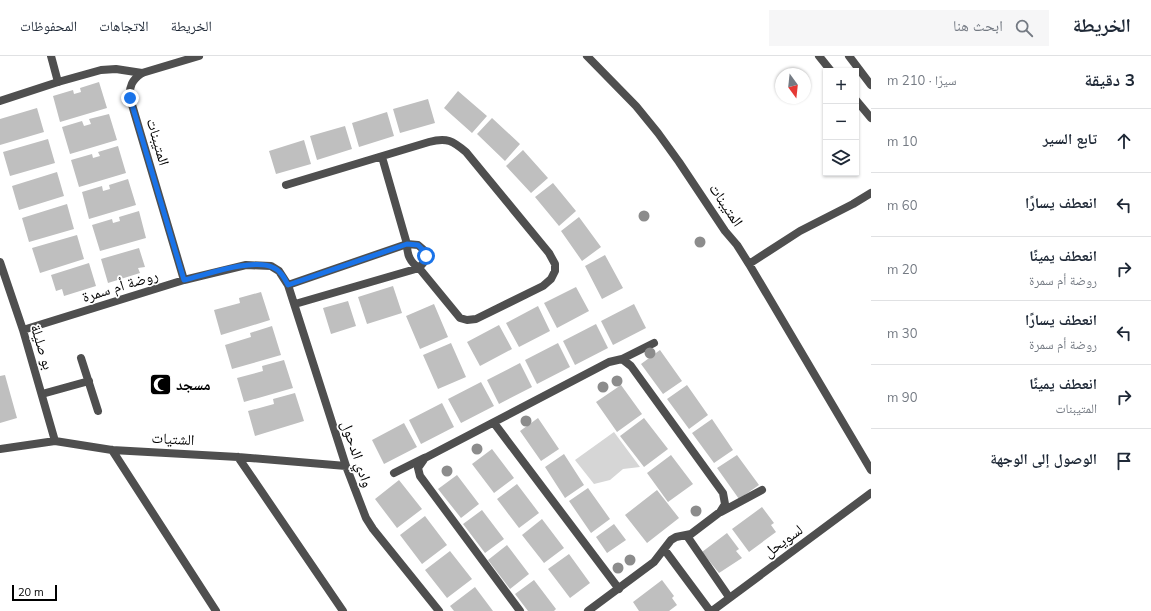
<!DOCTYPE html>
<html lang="ar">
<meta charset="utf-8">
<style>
body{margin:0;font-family:Mulish,"Noto Naskh Arabic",sans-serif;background:#f6f6f7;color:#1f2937;direction:rtl}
.controls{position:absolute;right:12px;top:12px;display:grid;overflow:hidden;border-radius:0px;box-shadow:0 1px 3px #0004}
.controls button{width:36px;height:36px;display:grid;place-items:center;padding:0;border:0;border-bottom:1px solid #e0e1e3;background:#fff;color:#1f2937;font:20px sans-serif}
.compass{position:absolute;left:775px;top:12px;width:36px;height:36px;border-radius:50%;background:#fff;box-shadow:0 1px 3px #0004;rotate:165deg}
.scale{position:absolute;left:12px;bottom:10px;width:45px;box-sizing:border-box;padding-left:4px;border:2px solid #000;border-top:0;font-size:11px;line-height:14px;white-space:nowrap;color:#000;-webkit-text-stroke:3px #fff;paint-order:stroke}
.stop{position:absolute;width:12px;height:12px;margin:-9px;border:3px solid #1a73e8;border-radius:50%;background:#fff}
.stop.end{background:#1a73e8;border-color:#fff;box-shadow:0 1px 4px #0008}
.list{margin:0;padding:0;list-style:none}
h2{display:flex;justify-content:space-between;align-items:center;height:52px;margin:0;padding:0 16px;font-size:17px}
h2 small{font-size:13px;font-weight:400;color:#747a83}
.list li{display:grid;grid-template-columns:26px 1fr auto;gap:12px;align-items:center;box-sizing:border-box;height:64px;padding:0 16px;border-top:1px solid #e0e1e3}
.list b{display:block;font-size:15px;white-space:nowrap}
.list p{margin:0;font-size:13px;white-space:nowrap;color:#747a83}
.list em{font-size:13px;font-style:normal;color:#747a83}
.icon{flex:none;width:22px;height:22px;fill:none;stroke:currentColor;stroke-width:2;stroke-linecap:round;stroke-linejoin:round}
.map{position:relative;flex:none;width:871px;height:555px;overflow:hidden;direction:ltr}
header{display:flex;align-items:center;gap:24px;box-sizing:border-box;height:56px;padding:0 20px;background:#fff;border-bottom:1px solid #e0e1e3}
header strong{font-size:19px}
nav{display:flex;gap:22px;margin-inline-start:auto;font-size:14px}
.search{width:280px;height:36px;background:#f6f6f7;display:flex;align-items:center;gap:10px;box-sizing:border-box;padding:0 14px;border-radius:0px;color:#747a83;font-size:15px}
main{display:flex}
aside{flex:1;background:#fff}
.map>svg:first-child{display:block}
</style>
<header>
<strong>الخريطة</strong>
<div class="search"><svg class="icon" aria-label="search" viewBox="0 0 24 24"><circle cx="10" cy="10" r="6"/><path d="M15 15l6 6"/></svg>ابحث هنا</div>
<nav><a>الخريطة</a><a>الاتجاهات</a><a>المحفوظات</a></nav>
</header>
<main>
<aside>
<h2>3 دقيقة<small>سيرًا · 210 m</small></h2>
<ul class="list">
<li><svg class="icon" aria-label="ahead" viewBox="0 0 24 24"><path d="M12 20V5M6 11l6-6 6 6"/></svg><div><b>تابع السير</b></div><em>10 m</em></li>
<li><svg class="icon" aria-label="left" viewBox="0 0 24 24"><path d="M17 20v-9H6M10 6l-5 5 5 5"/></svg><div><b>انعطف يسارًا</b></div><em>60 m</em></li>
<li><svg class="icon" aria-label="right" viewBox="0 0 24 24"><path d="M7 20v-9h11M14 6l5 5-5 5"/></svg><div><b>انعطف يمينًا</b><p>روضة أم سمرة</p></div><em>20 m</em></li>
<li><svg class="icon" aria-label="left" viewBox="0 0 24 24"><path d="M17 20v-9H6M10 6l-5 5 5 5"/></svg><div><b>انعطف يسارًا</b><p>روضة أم سمرة</p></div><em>30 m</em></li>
<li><svg class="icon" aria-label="right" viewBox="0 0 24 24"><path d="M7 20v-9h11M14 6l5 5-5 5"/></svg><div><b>انعطف يمينًا</b><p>المتيبنات</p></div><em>90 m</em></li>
<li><svg class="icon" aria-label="arrive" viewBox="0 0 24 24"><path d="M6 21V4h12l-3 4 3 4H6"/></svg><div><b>الوصول إلى الوجهة</b></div></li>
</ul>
</aside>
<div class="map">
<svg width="871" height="555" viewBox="0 0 871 555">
<rect width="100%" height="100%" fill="#fff"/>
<path fill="#d6d6d6" d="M614,376l26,35 -17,2 -13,11 -16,4 -19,-24z"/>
<path fill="#bfbfbf" d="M99,26l8,26 -47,14 -7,-26 20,-6 1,4 7,-2 -1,-4z
M458,35l29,25 -15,17 -28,-25z
M428,43l7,24 -35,10 -7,-24z
M37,52l7,24 -44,13v-26z
M387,56l7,24 -35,11 -7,-24z
M109,58l8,26 -47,14 -8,-27 20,-6 2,5 7,-2 -2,-5z
M492,62l28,26 -15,17 -28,-27z
M345,70l7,23 -35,11 -7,-24z
M48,83l7,24 -45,13 -7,-24z
M304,84l7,24 -35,10 -7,-23z
M118,90l8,27 -47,14 -8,-27 21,-6 1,4 7,-2 -2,-4z
M523,94l25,28 -17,15 -25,-27z
M57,116l7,24 -45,14 -7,-24z
M128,123l8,26 -47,14 -7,-27 20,-6 1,5 7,-2 -1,-4z
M553,127l23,28 -17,15 -24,-29z
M67,148l7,25 -45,13 -7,-24z
M139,155l7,27 -46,13 -8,-26 20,-6 1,4 7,-2 -1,-4z
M579,161l22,30 -19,14 -21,-30z
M77,179l7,24 -44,14 -8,-25z
M139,192l6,19 -7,1 2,5 -32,10 -7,-24z
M605,199l18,33 -21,11 -17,-33z
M89,207l7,23 -32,10 -2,-7 -6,2 -5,-16z
M393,230l9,27 -35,11 -9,-27z
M576,231l13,24 -32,17 -13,-25z
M261,236l9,28 -49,15 -7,-25 26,-7 -1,-5z
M348,245l8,25 -25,8 -8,-26z
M434,248l14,33 -28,12 -14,-33z
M634,248l12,24 -33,17 -12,-24z
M538,250l12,25 -31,16 -13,-24z
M596,268l12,24 -33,17 -12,-24z
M499,269l13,24 -32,17 -13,-24z
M272,270l9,29 -49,14 -7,-24 26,-8 -1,-4z
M451,287l15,34 -28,12 -15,-34z
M558,287l12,24 -33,17 -12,-24z
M660,294l22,31 -19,13 -22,-30z
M284,304l9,28 -49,14 -7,-24 26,-7 -1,-5z
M520,307l12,24 -33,17 -12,-24z
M5,319l12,43 -17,5v-47z
M481,326l13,24 -33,17 -13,-24z
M621,329l21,29 -25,18 -21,-30z
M687,329l21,30 -19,14 -22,-30z
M295,337l9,28 -49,15 -7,-25 26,-7 -1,-5z
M442,347l12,24 -33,17 -12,-24z
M538,362l21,31 -18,12 -21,-30z
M644,362l24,31 -24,18 -24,-31z
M712,363l21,31 -19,13 -22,-30z
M404,367l13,24 -33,17 -12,-24z
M492,393l22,29 -20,15 -22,-29z
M564,398l20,31 -19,13 -20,-31z
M671,399l22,29 -25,18 -21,-29z
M737,399l22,30 -20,14 -22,-31z
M457,419l22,29 -18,14 -23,-29z
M399,424l23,29 -25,19 -22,-29z
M517,428l22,29 -20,15 -22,-29z
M588,432l22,31 -19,14 -22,-32z
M657,434l22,28 -32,25 -22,-28z
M762,451l12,16 -3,2 5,7 -27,20 -17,-23z
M482,454l22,29 -19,14 -22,-29z
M425,460l22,29 -25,19 -22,-29z
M542,463l22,29 -20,15 -22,-28z
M614,468l12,16 -19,13 -11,-16z
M727,477l12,16 -3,2 6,7 -23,15 -17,-21z
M507,489l22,29 -19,15 -22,-29z
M450,495l22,28 -25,19 -22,-28z
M569,498l21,29 -20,15 -22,-29z
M534,524l22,29 -2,2h-26l-13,-17z
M662,524l12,16 -2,2 5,7 -8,6h-30l-6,-9z
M475,531l18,24h-39l-4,-5z"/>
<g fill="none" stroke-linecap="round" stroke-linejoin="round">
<path stroke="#4f4f4f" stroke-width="8" d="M0,45l58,-19 43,-12 15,-1 26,4
M81,302l17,53
M42,338l47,-13"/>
<path stroke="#4f4f4f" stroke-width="8" d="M51,0l7,26
M587,0l49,50 22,27 21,29 46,69 12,14 12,19 51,-33 53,-27 18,-11
M286,129l143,-43c18,-5 24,-1 37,10l83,101 6,11v7l-4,8 -8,7 -67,33 -9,1 -7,-2 -41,-50c-9,-6 -12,-13 -12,-24l-25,-87
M0,206l23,68 32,111
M749,208l122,206
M184,224l-54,-182c-1,-12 2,-18 12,-25l57,-17
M288,229l119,-41 11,1 7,6v10l-6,7 -124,36
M23,274l161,-50 62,-15 25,1 8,5 9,14 58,181 20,52 7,11 66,82
M622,303l32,-16
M494,367l125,166
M0,393l55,-8 57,9 126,7 108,9
M112,394l104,161
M238,401l105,154
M394,417l30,-15
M721,456l41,-22
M687,480l42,61
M664,493l46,62
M520,555l-100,-135 -2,-8 7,-10 184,-96 13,-3 9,7 92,127 2,11 -5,8 -29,22 -15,3 -5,3 -17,22 -66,49
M712,555l159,-118"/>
<path stroke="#4f4f4f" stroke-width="8" d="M819,0l12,15
M849,0l22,29
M856,44l15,18"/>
</g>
<g fill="#8c8c8c">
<circle cx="644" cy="160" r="5.5"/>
<circle cx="700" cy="186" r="5.5"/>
<circle cx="650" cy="297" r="5.5"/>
<circle cx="617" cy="325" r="5.5"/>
<circle cx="603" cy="331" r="5.5"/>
<circle cx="526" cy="365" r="5.5"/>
<circle cx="477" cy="393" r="5.5"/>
<circle cx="447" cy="415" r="5.5"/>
<circle cx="696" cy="455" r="5.5"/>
<circle cx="630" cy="504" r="5.5"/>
<circle cx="618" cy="512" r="5.5"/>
</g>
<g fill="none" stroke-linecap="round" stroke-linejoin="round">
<path stroke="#1a73e8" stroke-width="5" d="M130,42l54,182c22,-5 68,-22 88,-13 8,3 12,10 16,18l119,-41 11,1 7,7 1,4"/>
</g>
<defs>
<symbol id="mosque-square" viewBox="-11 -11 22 22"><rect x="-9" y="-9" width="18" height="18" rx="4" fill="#000" stroke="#fff"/><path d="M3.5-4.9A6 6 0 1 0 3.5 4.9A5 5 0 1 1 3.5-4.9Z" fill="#fff"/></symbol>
</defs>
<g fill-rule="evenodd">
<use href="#mosque-square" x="148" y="316" width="25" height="25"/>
</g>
<g text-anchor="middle" stroke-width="3.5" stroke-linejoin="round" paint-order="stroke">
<g font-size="15" fill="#000" stroke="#fff">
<text transform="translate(158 86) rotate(74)" y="5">المتيبنات</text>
<text transform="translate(726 149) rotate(56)" y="5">المتيبنات</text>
<text transform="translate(120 230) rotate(-17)" y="5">روضة أم سمرة</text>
<text transform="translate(42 291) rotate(73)" y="5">بو صليلة</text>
<text transform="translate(173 383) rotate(3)" y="5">الشتيات</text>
<text transform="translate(357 398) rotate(71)" y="5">وادي الدحول</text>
<text transform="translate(783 485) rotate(-36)" y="5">لسويحل</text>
</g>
<g font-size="15" font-weight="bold" fill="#000" stroke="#fff" text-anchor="start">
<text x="176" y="334">مسجد</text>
</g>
</g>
</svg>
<div class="controls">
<button>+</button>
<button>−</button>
<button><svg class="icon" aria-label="layers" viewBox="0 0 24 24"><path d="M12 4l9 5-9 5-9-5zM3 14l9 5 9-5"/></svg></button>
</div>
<svg class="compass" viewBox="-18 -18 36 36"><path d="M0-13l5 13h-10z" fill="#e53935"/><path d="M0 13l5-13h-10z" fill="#747a83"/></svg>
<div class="scale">20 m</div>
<div class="stop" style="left:426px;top:200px"></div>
<div class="stop end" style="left:130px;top:42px"></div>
</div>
</main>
